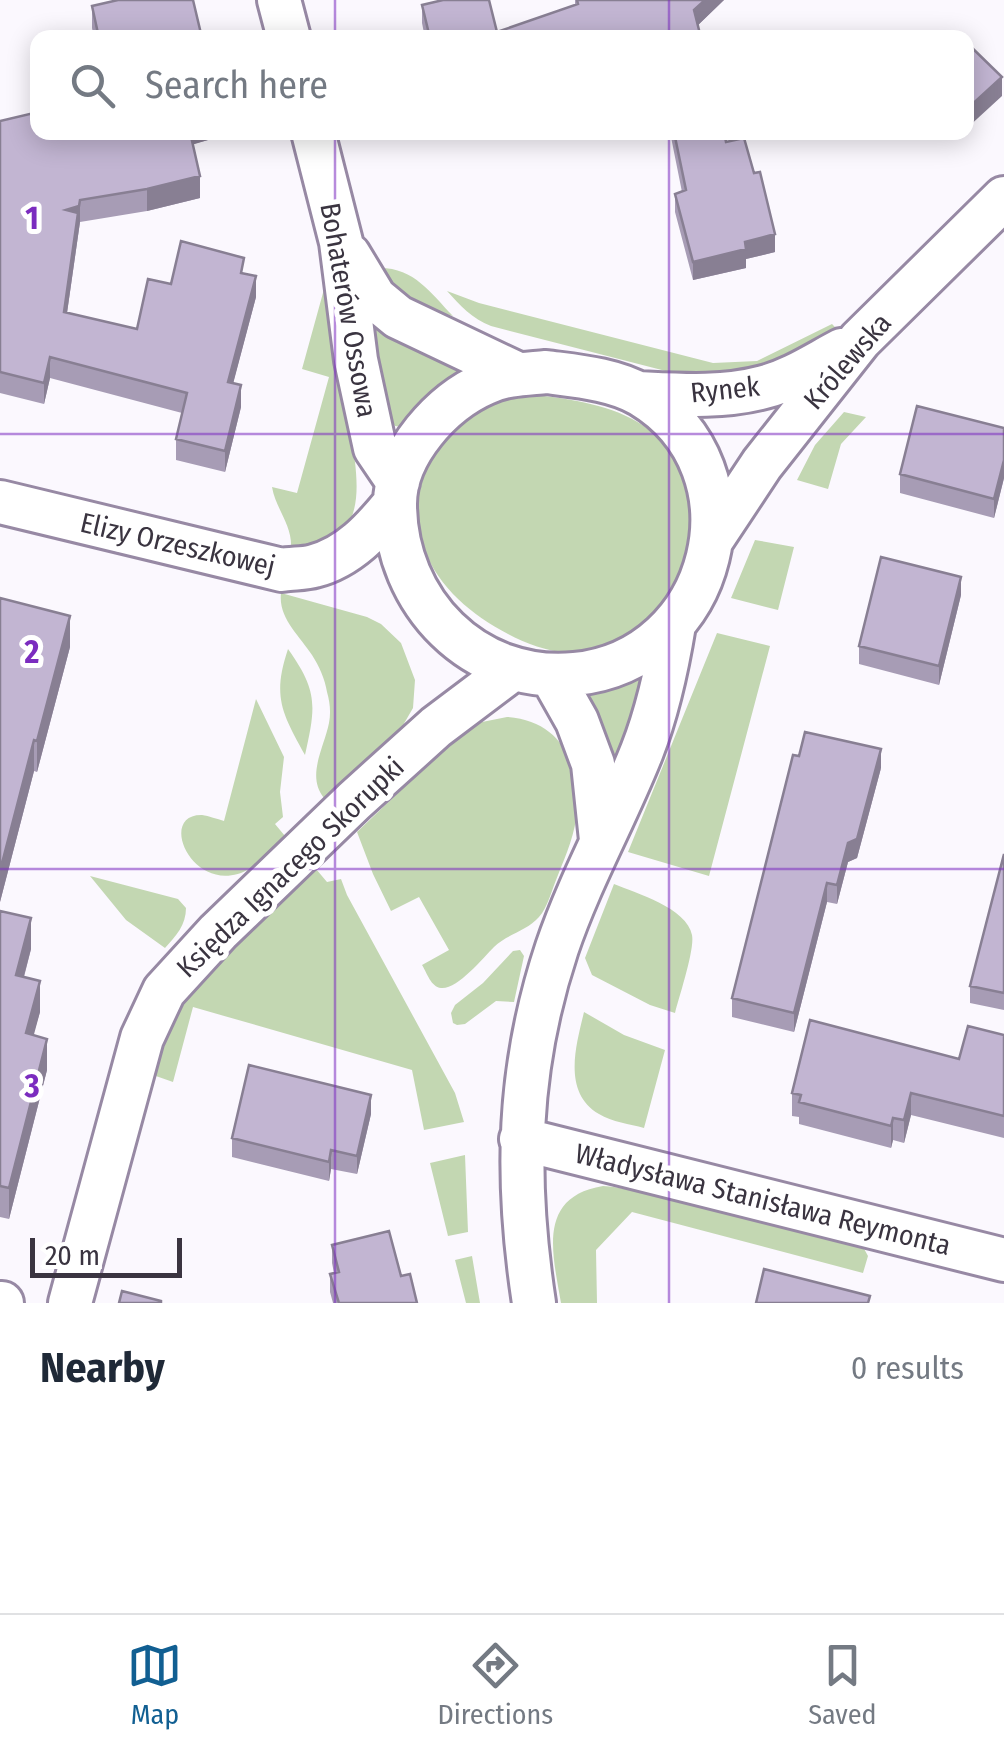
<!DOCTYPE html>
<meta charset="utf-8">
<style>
body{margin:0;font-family:"Fira Sans Condensed",sans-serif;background:#f2f2f3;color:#1f2937}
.scale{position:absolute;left:30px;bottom:25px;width:152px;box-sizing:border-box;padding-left:10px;border:5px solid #3a3440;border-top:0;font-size:28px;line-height:35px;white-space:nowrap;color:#3a3440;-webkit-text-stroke:8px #fff;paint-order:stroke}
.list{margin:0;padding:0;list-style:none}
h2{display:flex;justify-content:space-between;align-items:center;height:130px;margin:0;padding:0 40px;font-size:42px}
h2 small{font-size:32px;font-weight:400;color:#747a83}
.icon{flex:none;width:55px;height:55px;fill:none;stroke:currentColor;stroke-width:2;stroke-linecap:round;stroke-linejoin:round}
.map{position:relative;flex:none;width:1004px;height:1303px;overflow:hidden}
.search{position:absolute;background:#fff;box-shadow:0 5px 25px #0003;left:30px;right:30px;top:30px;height:110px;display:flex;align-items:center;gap:25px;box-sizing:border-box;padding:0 35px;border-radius:20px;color:#747a83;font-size:38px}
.sheet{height:310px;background:#fff}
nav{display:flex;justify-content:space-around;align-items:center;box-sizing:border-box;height:140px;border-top:2px solid #e0e1e3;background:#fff;font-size:28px;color:#747a83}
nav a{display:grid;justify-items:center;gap:5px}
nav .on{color:#115f92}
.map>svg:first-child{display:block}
</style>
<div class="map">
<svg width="1004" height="1303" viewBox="0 0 1004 1303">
<rect width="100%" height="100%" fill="#fbf8fe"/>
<path fill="#c3d7b2" d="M376,268c37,-2 54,24 77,48 -37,-9 -51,-20 -77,-48z
M326,282l29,180c3,27 5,64 -25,78 -11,6 -27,7 -39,10 2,-25 -15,-40 -19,-63l25,6 32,-116 -27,-8z
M447,291l32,12 234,60 44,-2 75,-37 5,5 -46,36 -98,13 -202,-52c-19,-7 -31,-21 -44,-35z
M378,326l88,45 -64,56 -7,-1 -5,-7 -20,-92z
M535,395c36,4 78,10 109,31 49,35 57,97 34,150 -6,15 -16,34 -28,45 -19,17 -44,25 -69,30 -24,5 -52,-6 -73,-17 -36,-19 -69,-46 -84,-85 -24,-63 22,-140 88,-153 7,-1 15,-1 23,-1z
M844,412l22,5 -25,27 -13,45 -31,-9 18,-35z
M755,540l39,7 -16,63 -47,-12z
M281,593l86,24 14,7 20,19 14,37 -2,28 -11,19 -78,71c-18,-22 0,-50 5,-75 2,-10 1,-21 -2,-31 -2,-13 -8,-26 -15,-37 -12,-19 -34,-37 -31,-62z
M717,633l53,13 -61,230 -81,-24z
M288,649c30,42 28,57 17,106 -23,-42 -33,-58 -17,-106z
M642,675l8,5 -36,84 -32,-61 4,-11z
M256,699l28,58 -4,35 3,25 -8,7 10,12c-10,10 -21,24 -34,32 -56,34 -96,-54 -49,-53 7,1 15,4 22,6z
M507,717c53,4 72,44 70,92 -1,23 -11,46 -19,66 -6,14 -10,32 -19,42 -12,14 -32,17 -45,30 -11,11 -37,43 -53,41 -10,-1 -14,-15 -19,-23l27,-15 -30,-53 -28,14 -18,-37 -16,-42 103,-98 22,-12z
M316,869l11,13 14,-3 6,16 108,198 9,29 -40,8 -12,-60 -219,-63 -20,75 -20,-7 17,-51 24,-40z
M90,876l88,23 8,9c0,17 -10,28 -21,40l-39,-28z
M614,884c22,9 73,24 78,51 3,14 -13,62 -17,78l-25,-8 -58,-30 -7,-17z
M513,951l7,-1 4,6 -10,46 -18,-1 -31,23 -8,1 -4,-2 -2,-10 4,-8 28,-22z
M584,1012l40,23 41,15 -21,78c-14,-4 -32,-6 -45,-14 -37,-22 -23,-68 -15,-102z
M465,1155l3,77 -20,4 -18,-73z
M603,1186c19,1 38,8 57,6l202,53 6,11 -5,17 -231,-61 -36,38 1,53h-36c-8,-48 -25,-106 42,-117z
M472,1256l8,47h-14l-11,-43z"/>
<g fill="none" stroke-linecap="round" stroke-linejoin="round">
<defs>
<path id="street" d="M279,0l10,38
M313,132l28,110 15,118 19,88 23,34
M349,255l26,43 23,19 120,57
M546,372c30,4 68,7 95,23 124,75 76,265 -66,279 -101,10 -180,-72 -180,-170 0,-51 47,-102 91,-121 19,-9 40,-9 60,-11z
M639,393c42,2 84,5 125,-6 28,-7 53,-24 78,-37
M0,502l282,68c10,-2 22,-1 32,-4 35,-9 59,-36 81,-63
M711,541l51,-77 98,-124 144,-142
M551,675l26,46 16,43 8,76
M521,1139l483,121
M0,1303h2
M70,1303l72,-265 22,-47 54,-59 136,-131 82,-74 77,-58
M534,1303c-19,-124 -17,-235 23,-355 23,-68 59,-131 85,-197 16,-41 25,-83 32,-126"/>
</defs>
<use href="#street" stroke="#9789a4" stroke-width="48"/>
<use href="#street" stroke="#fff" stroke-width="42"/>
</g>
<path fill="#a79cb5" d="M575,0h149l-26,25 3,13h-276l-3,-15v-18l75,27 78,-27z
M92,6l110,32h-108l-2,-10z
M0,121l208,11v8l-15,4 7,54 -53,13 -67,11 -13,91 70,16 34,-45 73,-11 12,24 -23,86 8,24 -16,65 -49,-12v-21l6,-26 -132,-35 -6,26 -44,-11z
M670,132h54l2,10 49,110 -29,7v9l-53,12 -18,-68v-18l7,-2z
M1004,428v50l-10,40 -94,-25v-19z
M961,595l-22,90 -80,-21v-18z
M0,598l70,49 -33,125 -3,-1 -34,131z
M881,768l-24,90 -9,4 -11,42 -10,-2 -33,130 -62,-15v-19z
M1004,854v156l-34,-7v-17z
M0,911l31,38 -7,28 16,35 -7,23 14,35 -38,149 -9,-2z
M1004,1035v103l-93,-23 -7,28 -11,-3 -2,8 -92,-24v-7l-7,-1v-23l167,-34z
M371,1114l-14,60 -26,-5 -2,12 -97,-24v-19z
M332,1245l69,31 16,27h-84l-3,-11v-18l4,-1 -2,-10z"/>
<path fill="#887f93" d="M705,0h19l-30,29v-19z
M1002,77v19l-36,33v-19z
M188,132h20v8l-20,6z
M200,176v22l-53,13v-22z
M80,200v22l-16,112 2,-124z
M775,234v18l-29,7v9l-53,12v-18l52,-20z
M256,276v21l-28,106v-21z
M50,357v21l-6,26v-21z
M241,385v22l-16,65v-21z
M1004,460v18l-10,40v-19z
M961,577v18l-22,90v-19z
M70,616v31l-33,125v-31z
M34,740v31l-34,131v-31z
M881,749v19l-24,90 -9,4 -11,42v-19l11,-42z
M827,883v19l-33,130v-19z
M31,918v31l-15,57v-31z
M40,981v31l-14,52v-31z
M47,1039v31l-38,149v-31z
M911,1093v22l-7,28v-23z
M371,1095v19l-14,60v-18z
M893,1118v22l-2,8v-22z
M331,1150v19l-2,12v-19z"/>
<path fill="#c2b5d2" stroke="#887f93" stroke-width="2.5" d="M118,0h75l9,38h-103l-7,-32z
M443,0h46l8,32 81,-28 -1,-4h128l-11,10 7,28h-271l-8,-33z
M966,42l36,35 -36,33z
M38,112v20h152l10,44 -53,13 -67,11 -1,6 -13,4 12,3 -14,99 73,17 11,-50 23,5 10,-43 63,17 -3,15 15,3 -28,106 13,3 -16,66 -49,-12 11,-46 -137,-36 -6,26 -44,-11v-251z
M674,132h50l2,10 18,-4 10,35 6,-1 15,62 -30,8 1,7 -53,13 -18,-68 11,-4z
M917,406l87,22v32l-10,39 -94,-25z
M881,557l80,20 -22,89 -80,-20z
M0,598l70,18 -33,125 -3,-1 -34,131z
M805,732l76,17 -24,90 -9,4 -11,42 -10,-2 -33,130 -62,-15 61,-243 6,1z
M1004,854v139l-34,-7z
M0,911l31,7 -15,57 24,6 -14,52 21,6 -38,149 -9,-2z
M810,1020l149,39 9,-33 36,9v81l-93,-23 -7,27 -11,-2 -2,8 -92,-24 2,-7 -9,-2z
M249,1065l122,30 -14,61 -26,-6 -2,12 -97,-24z
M389,1231l12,45 9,-2 7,29h-78l-9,-29 9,-2 -7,-27z
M764,1269l106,27 -2,7h-112z
M122,1291l39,10v2h-42z"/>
<path fill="none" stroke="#7b2cbf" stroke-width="2.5" stroke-opacity="0.55" d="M335,0v38M669,0v38M335,132v1171M669,132v1171M0,434h1004M0,869h1004"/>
<g text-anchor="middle" stroke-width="10" stroke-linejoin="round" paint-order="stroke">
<g font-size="28" fill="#3a3440" stroke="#fff">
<text transform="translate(349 310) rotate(80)" y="10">Bohaterów Ossowa</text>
<text transform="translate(847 361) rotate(-49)" y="10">Królewska</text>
<text transform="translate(725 389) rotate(-6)" y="10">Rynek</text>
<text transform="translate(178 544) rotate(13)" y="10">Elizy Orzeszkowej</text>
<text transform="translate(290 867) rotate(-44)" y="10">Księdza Ignacego Skorupki</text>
<text transform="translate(763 1199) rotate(14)" y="10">Władysława Stanisława Reymonta</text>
</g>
</g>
<g font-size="32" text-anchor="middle" font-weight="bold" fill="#7b2cbf" stroke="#fff" stroke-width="10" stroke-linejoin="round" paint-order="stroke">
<text x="32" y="229">1</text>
<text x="32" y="663">2</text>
<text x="32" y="1097">3</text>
</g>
</svg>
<div class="scale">20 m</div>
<div class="search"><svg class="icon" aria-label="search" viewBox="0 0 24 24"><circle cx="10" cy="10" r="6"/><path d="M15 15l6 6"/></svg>Search here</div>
</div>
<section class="sheet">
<h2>Nearby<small>0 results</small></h2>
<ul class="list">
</ul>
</section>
<nav>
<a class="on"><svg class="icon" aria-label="map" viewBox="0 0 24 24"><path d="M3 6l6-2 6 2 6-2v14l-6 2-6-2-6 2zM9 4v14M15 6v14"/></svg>Map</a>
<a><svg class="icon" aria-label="directions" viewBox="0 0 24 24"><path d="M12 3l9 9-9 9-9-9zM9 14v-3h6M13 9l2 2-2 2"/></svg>Directions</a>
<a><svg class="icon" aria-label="saved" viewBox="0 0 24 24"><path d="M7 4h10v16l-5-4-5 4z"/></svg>Saved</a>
</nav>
